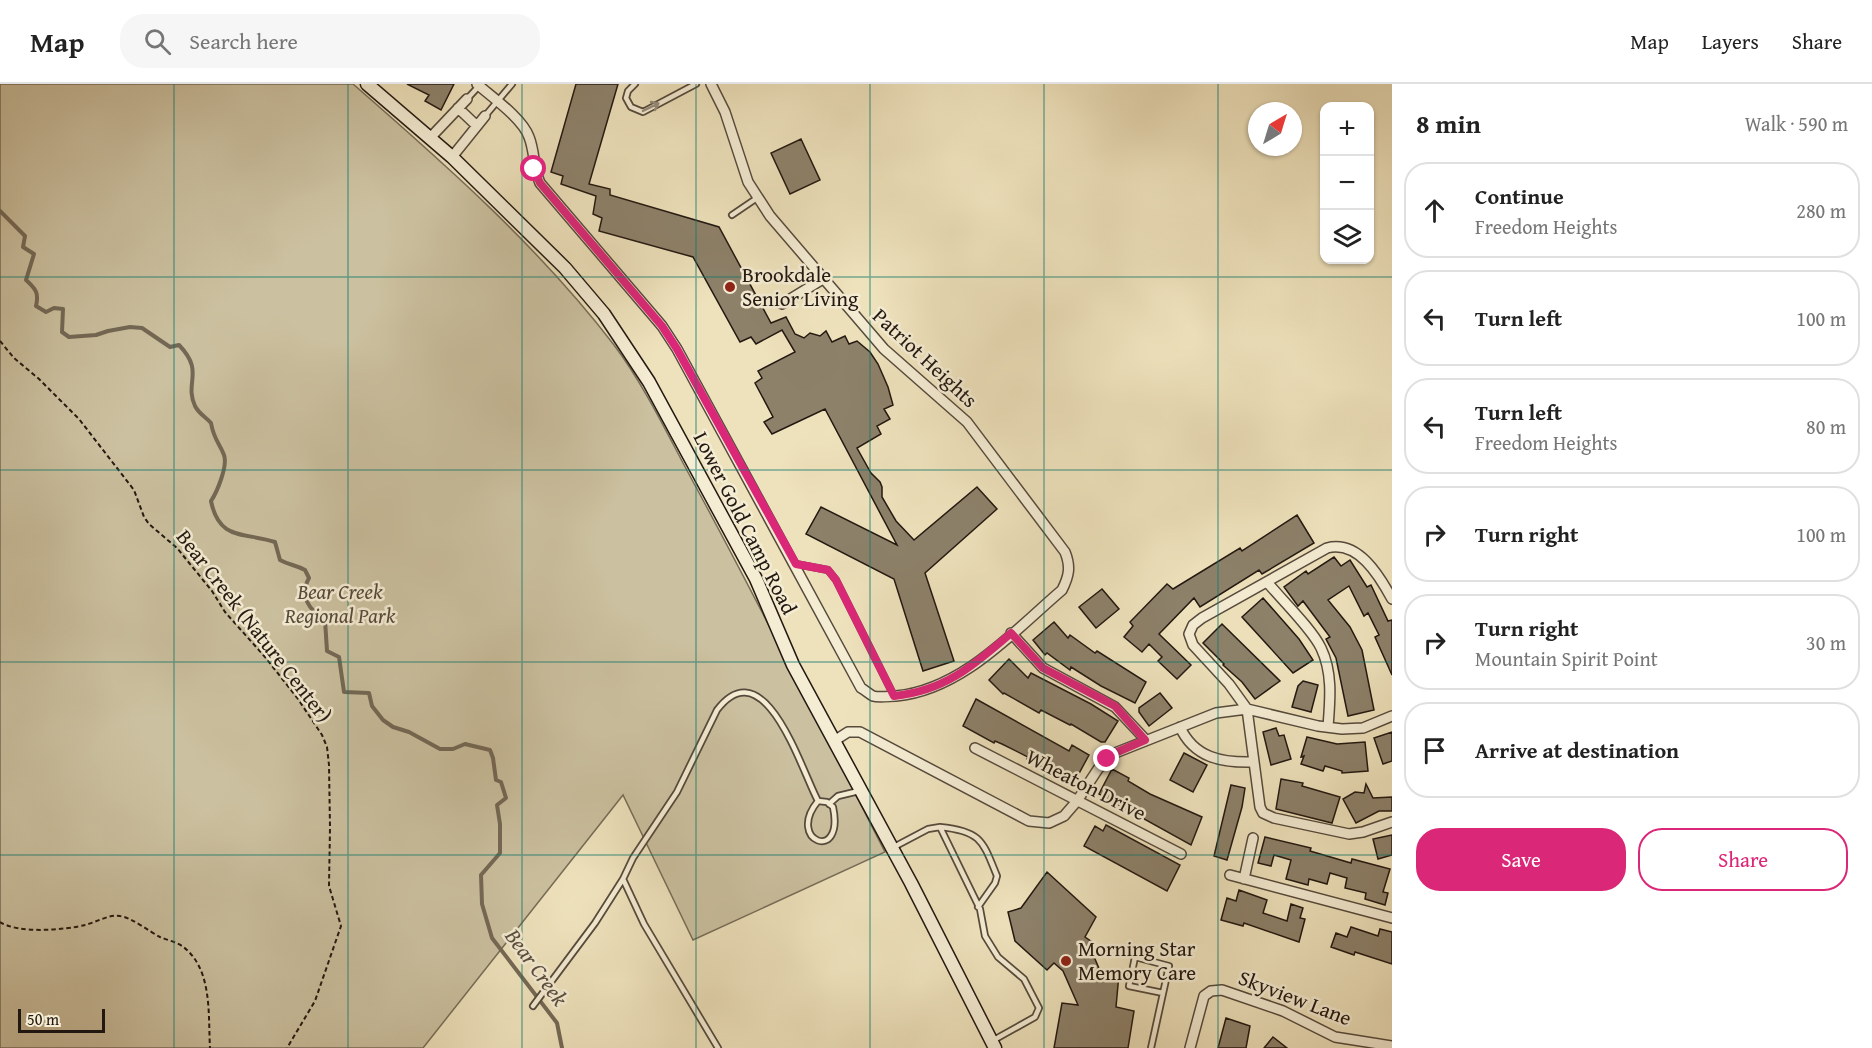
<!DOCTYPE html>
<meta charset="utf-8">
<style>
body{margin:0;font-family:"Gentium Book Plus",serif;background:#f6f6f6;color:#222}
.controls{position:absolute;right:18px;top:18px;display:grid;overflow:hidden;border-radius:12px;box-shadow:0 2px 4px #0004}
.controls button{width:54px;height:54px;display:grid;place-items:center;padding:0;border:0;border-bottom:2px solid #e0e0e0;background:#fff;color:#222;font:30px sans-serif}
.compass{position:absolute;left:1248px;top:18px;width:54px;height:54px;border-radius:50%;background:#fff;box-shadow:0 2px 4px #0004;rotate:38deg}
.scale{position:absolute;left:18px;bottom:15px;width:87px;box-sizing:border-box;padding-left:6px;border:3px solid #231811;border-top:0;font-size:16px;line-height:21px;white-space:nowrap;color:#231811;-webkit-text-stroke:4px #f4ecd3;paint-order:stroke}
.stop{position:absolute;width:18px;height:18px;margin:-14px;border:4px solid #db2777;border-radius:50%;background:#fff}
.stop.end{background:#db2777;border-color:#fff;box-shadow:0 2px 6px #0008}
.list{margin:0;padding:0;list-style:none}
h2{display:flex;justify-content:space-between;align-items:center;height:78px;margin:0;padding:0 24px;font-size:26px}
h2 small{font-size:20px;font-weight:400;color:#767676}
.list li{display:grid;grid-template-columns:39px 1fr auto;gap:18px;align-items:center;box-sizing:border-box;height:96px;margin:0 12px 12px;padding:0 12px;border:2px solid #e0e0e0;border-radius:24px}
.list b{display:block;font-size:22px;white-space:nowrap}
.list p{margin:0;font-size:20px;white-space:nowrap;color:#767676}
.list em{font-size:20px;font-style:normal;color:#767676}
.actions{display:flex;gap:12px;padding:18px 24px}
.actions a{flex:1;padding:14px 0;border:2px solid #db2777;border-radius:24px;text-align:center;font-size:21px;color:#db2777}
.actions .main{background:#db2777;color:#fff}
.icon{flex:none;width:33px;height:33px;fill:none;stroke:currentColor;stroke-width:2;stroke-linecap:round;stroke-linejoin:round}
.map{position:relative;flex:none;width:1392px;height:964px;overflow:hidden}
header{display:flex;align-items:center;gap:36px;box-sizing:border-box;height:84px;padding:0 30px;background:#fff;border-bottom:2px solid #e0e0e0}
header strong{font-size:28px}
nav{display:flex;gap:33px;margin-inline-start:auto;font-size:21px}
.search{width:420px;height:54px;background:#f6f6f6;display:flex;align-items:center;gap:15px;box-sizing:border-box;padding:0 21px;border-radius:24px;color:#767676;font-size:22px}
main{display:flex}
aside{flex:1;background:#fff}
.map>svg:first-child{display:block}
</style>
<header>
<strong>Map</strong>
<div class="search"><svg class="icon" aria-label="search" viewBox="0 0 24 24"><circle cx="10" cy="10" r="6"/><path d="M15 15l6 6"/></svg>Search here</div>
<nav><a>Map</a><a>Layers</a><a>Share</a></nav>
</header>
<main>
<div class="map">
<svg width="1392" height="964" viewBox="0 0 1392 964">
<rect width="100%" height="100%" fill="#eee2bc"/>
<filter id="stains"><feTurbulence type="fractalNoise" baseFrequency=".00333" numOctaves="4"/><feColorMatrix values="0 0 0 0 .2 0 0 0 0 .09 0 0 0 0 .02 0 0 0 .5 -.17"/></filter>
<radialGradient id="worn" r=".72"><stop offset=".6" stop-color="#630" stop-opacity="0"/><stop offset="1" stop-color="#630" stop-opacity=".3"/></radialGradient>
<path fill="#cbc09f" stroke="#776c58" stroke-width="1.5" d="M0,0h353c93,81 186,163 261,261 33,44 57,97 83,144 65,120 126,242 188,363l-192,88 -70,-145 -200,253h-423z"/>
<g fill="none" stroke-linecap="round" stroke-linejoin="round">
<path stroke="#736855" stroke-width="4" d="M0,127l25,25 -2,11 11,7 -8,26c10,9 13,13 10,26l10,6 8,-4 9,1 -1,23 7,5 27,-2 12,-4 22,-4 12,1 28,19 9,-2c26,27 5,37 16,61 4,8 11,11 16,17 3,17 8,19 13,32 4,11 -7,37 -13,46 8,40 33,31 64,41l5,18c9,5 16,5 25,10l4,8c-10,18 0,32 16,42l2,31 12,6 5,35 25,1 3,13 11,14 10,7 16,5 31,17h13l12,-5 25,6 3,8 3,22 5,2 5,16 -9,7 3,19v29l-19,22 1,29 10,34 65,85 5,25"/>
</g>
<path fill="#8d816a" stroke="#231811" stroke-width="1.5" d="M407,0h47l-13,26 -16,-9 4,-6z
M576,0h42l-29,100 21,5v6l109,32 52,96 15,-6 9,17 9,4 6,-5 10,3 6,-5 6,11 13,-6 4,8 8,-3 13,11 8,12 10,23 5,18 -9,4 6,10 -13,7 4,8 -24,14 14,25 9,9 2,5v10l14,24 18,19 63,-53 20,22 -72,64 29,88 -31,10 -29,-92 -88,-45 15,-27 76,38 -72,-136 -53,25 -8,-12 9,-5 -18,-34 7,-5 -4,-7 37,-19 -13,-22 -26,14 -5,-7 -11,5 -47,-85 -94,-26 3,-13 -9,-4 3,-18 -35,-12 2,-8 -12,-4z
M801,55l19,41 -30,14 -19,-41z
M1297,431l17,28 -52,31 -3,-4 -59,37 -6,-9 -35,36 32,31 -14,14 -19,-18 4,-4 -13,-13 -7,8 -18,-15 9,-11 -3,-4 37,-38 6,5 67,-41 2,3z
M1334,473l7,9 9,-6 17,27 4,-2 17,36 4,-1v55l-17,-38 4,-2 -11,-22 -4,3 -15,-30 -21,14 22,27 12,23 12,60 -26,6 -12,-58 -10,-19 4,-2 -27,-36 -5,5 -14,-19 22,-16 2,3z
M1102,505l17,20 -23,19 -17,-21z
M1263,514l36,41 14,21 -20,13 -51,-56z
M1054,538l14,16 2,-3 25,18 2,-2 49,31 -11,21 -34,-17 -30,-19 -1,3 -23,-17 -2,2 -12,-15z
M1222,540l58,57 -25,18 -13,-17 -19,-17 1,-1 -21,-21z
M1009,575l19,19 3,-5 60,31 27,17 -13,21h-4l-30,-18 -1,1 -29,-15 -2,3 -35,-20 -1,1 -14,-14z
M1303,597l15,4 -7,27 -19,-5 6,-21z
M1160,609l12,15 -23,18 -10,-14v-4z
M976,615l93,52 3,-6 17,10 -13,24 -21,-11 -2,5 -26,-14 1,-2 -26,-13 -7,-3 -1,2 -31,-17z
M1276,644l3,8 5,-1 7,24 -20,6 -8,-33z
M1392,648v29l-9,3 -9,-26z
M1307,653l30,7 28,-2 3,29 -26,2v-2l-17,-5 -2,5 -22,-7 3,-8 -3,1z
M1184,669l23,12 -14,27 -23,-12z
M1112,685l17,9 -1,3 22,13 52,23 -11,28 -92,-51z
M1281,695l22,4 -1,3 38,11 -8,26 -56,-14z
M1366,700l7,14 19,-1v14h-13l-23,12 -13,-24 12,-7 9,1z
M1231,701l14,3 -3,19 -15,53 -13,-4z
M1106,741l74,40 -13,26 -83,-45 11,-20 8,5z
M1392,751v20l-14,4 -5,-20z
M1265,753l46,11 -1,3 41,12 1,-4 38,10 -7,23 5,1 -3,12 -20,-6 1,-6 -21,-5 2,-10 -17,-5 -3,11 -18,-5 -1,6 -22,-6 5,-19 -17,-5 -3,11 -13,-3z
M1047,788l49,45 -11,20 10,7 -7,10 7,5 8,19 9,-7 7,3 -3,33 18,4 -6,37h-74l8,-45 16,2 -15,-34 -9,-8 -7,7 -32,-29 -7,-29 13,-4z
M1239,806l28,10 -4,13 24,8 4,-17 12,4 -3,10 5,1 -6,23 -55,-19 -1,3 -22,-6 6,-22 9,3z
M1351,843l27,9 2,-7 12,3v32l-37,-12 -1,3 -23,-8 5,-14 11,4z
M1226,934l24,8 -4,22h-28z
M1273,953l14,11h-23z"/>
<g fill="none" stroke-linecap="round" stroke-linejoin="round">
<defs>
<path id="lane" d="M635,0l-7,7 -2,7 5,9 12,5 53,-28
M467,15l12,-13
M485,32l27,-32
M732,131l25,-17
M796,480l32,6 8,10 58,116
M829,720l9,-8 21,-5
M940,743c42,4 43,15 57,49l-2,7 -17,24
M892,764l36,-19 12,-2 40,82 5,27 13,21 26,22 15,29 -4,9 -43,24
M623,795l21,45 74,124
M533,922l62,-83 28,-44 10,-21 44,-66 40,-82c48,-63 85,62 101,91l9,1 6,5c12,57 -48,34 -15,-6
M1151,964l18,-82 -34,-9 -6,29 34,7"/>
<path id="street" d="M477,0c15,13 46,35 52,53 6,15 4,30 11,46l122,143 15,23 184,339c4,2 8,6 12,8 6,2 17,0 23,0 66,-6 118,-65 166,-106 7,-14 9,-23 3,-38l-98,-130 -83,-73 -114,-133 -22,-34 -23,-70 -14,-28
M458,24l19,18
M430,54l37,-39
M452,73l33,-41
M782,220l41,-25
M1267,498c15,18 45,47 54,66 12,25 9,53 7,79
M1392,515c-13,-24 -34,-59 -65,-51l-125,70 -9,7 -4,9 4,11 36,39 18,25 13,98 3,6 11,5 75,16 14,-2 29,-10
M1011,549l32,35 72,39 30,32
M1180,643c14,31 42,36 74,35
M834,657l14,-9h12l169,89 20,2 15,-7 13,-15 21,-32 17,-16 101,-40 31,-4 71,17 24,3 21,-1 29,-12
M975,664l206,106
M1230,791l162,43
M1244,795l9,-41
M1190,964l14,-52 7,-5 11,-1 61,21 52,26 57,9"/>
<path id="secondary" d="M367,0l85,73 113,111 39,46 45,68 107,197 37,86 118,218 84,165"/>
</defs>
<use href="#lane" stroke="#564a3c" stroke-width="8"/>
<use href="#street" stroke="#564a3c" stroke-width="12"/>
<use href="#secondary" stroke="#231811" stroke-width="15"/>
<path stroke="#231811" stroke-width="2" stroke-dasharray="4.5 3" stroke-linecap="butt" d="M0,257l14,17 25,21 40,40 55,71 10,27 5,7 28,24 35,43 13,21 40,45 33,42 24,36 5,12 2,18 1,63 -1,58 12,40 -26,75 -28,47
M0,838c18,12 65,8 85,3 12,-3 24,-11 35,-9 11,1 30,16 40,21 7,3 16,5 22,9 31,22 26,69 28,102"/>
<use href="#lane" stroke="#f4ecd3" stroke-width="4.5"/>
<use href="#street" stroke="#f4ecd3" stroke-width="9"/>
<use href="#secondary" stroke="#f4ecd3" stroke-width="12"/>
</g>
<defs><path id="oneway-shaft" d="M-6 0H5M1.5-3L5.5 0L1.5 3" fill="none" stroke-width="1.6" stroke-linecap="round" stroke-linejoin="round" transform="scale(1.5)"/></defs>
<use stroke="#968d7c" href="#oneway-shaft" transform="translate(651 23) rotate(-26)"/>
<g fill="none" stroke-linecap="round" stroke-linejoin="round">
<path stroke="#db2777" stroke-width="8" d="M534,85l6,14 122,143 15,23 119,215 32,6 8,10 58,116c51,-5 80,-31 117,-63l32,35 72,38 30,34 -30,13 -8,6"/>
</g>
<path fill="none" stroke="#0f766e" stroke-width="1.5" stroke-opacity="0.55" d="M174,0v964M348,0v964M522,0v964M696,0v964M870,0v964M1044,0v964M1218,0v964M0,193h1392M0,386h1392M0,578h1392M0,771h1392"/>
<g fill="#8f2418" stroke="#f4ecd3" stroke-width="2">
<circle cx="730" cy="203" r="6"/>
<circle cx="1066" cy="877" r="6"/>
</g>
<g text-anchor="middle" stroke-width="5" stroke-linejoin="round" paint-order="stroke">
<g font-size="21" fill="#231811" stroke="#f4ecd3" text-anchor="start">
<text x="742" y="198">Brookdale<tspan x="742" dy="24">Senior Living</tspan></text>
<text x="1078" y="872">Morning Star<tspan x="1078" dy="24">Memory Care</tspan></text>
</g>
<g font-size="21" fill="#231811" stroke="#f4ecd3">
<text transform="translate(925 274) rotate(43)" y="7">Patriot Heights</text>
<text transform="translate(745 439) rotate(63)" y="7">Lower Gold Camp Road</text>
<text transform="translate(254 542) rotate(52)" y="7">Bear Creek (Nature Center)</text>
<text transform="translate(1086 701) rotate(27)" y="7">Wheaton Drive</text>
<text transform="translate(1295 914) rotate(21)" y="7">Skyview Lane</text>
</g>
<g font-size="21" font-style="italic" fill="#554a3c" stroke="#f4ecd3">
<text x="340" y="515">Bear Creek<tspan x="340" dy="24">Regional Park</tspan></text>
</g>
<g font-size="22" font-style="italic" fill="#594d3e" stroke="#f4ecd3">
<text transform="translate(537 883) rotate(54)" y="8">Bear Creek</text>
</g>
</g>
<rect width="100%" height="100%" filter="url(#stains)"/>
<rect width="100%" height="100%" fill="url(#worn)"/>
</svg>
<div class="controls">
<button>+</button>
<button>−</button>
<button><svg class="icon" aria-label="layers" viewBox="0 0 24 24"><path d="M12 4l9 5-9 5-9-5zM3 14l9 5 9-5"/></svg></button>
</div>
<svg class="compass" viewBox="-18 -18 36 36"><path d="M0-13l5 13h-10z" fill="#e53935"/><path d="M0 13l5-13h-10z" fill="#767676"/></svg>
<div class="scale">50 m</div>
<div class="stop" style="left:534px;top:85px"></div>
<div class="stop end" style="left:1107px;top:675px"></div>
</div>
<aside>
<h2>8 min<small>Walk · 590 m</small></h2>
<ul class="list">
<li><svg class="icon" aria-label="ahead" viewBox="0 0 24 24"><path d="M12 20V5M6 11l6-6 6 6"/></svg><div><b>Continue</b><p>Freedom Heights</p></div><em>280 m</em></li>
<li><svg class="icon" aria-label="left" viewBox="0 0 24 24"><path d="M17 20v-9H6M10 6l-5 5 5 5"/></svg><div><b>Turn left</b></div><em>100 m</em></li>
<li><svg class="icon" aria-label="left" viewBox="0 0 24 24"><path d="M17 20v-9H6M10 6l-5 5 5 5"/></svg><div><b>Turn left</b><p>Freedom Heights</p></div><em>80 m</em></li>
<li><svg class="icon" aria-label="right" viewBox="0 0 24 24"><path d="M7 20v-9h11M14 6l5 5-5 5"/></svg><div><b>Turn right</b></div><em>100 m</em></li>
<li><svg class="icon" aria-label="right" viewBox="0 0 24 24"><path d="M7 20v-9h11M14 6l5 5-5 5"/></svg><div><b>Turn right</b><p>Mountain Spirit Point</p></div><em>30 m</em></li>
<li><svg class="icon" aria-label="arrive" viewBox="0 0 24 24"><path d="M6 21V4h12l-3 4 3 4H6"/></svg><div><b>Arrive at destination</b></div></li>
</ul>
<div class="actions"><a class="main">Save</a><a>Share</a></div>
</aside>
</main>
